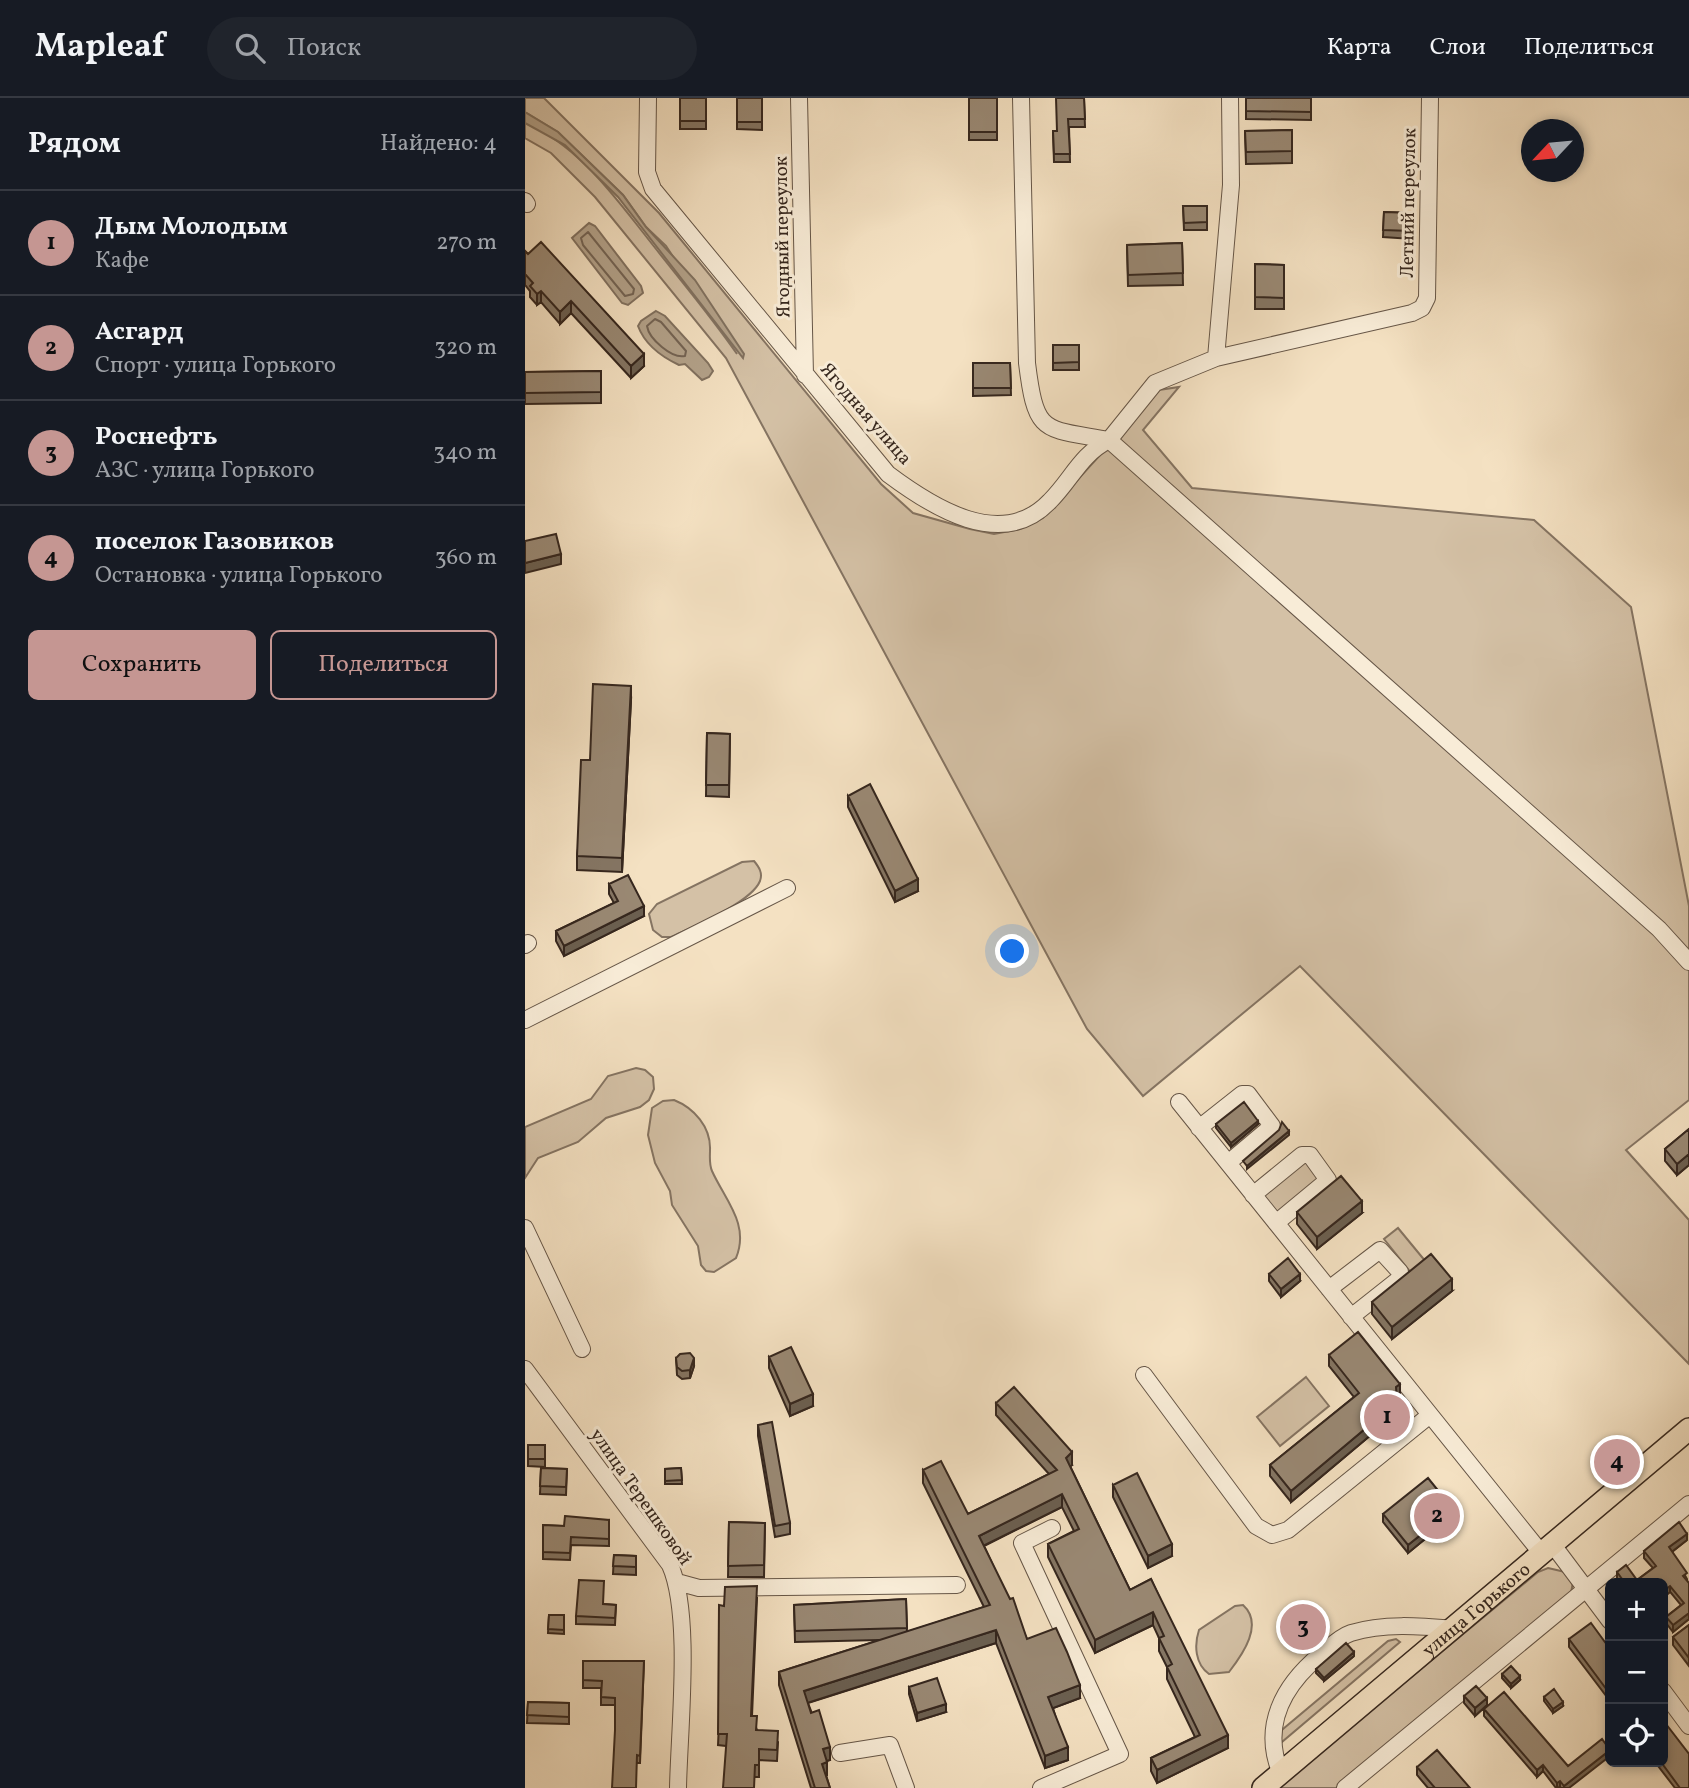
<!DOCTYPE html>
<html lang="ru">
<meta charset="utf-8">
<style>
body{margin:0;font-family:Vollkorn,serif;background:#20242c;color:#f1f3f6}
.controls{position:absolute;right:21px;bottom:21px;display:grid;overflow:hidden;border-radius:10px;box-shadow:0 4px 10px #0003}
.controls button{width:63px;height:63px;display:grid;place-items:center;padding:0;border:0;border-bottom:2px solid #363941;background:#171b24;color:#f1f3f6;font:35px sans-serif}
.compass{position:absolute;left:996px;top:21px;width:63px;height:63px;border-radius:50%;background:#171b24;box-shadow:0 4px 10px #0003;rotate:244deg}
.you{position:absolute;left:488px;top:854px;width:24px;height:24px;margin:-18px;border:5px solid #fff;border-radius:50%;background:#1a73e8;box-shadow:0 0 0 10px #1a73e833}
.badge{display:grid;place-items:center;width:46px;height:46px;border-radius:50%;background:#c59692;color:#111;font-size:23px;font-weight:700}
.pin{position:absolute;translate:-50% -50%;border:4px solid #fff;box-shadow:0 2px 7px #0006}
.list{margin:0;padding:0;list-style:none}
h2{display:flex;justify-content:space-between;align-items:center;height:91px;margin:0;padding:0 28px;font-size:30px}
h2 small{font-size:23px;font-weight:400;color:#9ea1a6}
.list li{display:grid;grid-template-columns:46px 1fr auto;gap:21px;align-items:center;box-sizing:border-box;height:105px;padding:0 28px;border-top:2px solid #363941}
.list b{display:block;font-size:26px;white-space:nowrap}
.list p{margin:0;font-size:23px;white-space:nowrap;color:#9ea1a6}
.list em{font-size:23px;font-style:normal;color:#9ea1a6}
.actions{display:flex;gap:14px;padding:21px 28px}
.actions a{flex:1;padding:16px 0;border:2px solid #c59692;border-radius:10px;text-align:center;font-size:24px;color:#c59692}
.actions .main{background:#c59692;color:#111}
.icon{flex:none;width:38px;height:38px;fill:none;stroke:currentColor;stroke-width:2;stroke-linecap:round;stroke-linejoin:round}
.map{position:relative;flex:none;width:1164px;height:1690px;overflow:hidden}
header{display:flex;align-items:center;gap:42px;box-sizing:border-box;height:98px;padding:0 35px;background:#171b24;border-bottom:2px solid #363941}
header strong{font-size:33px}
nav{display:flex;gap:38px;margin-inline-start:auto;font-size:24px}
.search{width:490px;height:63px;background:#20242c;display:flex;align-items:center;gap:18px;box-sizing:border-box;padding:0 24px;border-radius:38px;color:#9ea1a6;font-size:26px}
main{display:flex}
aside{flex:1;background:#171b24}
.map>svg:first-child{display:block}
</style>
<header>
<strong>Mapleaf</strong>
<div class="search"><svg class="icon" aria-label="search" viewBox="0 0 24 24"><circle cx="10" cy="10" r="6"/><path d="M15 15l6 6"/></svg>Поиск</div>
<nav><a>Карта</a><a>Слои</a><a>Поделиться</a></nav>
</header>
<main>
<aside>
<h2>Рядом<small>Найдено: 4</small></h2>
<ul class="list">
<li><span class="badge">1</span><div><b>Дым Молодым</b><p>Кафе</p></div><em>270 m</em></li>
<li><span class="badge">2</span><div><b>Асгард</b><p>Спорт · улица Горького</p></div><em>320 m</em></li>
<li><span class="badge">3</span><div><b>Роснефть</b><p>АЗС · улица Горького</p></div><em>340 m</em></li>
<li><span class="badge">4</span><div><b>поселок Газовиков</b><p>Остановка · улица Горького</p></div><em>360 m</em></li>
</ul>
<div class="actions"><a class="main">Сохранить</a><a>Поделиться</a></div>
</aside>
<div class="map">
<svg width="1164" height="1690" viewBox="0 0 1164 1690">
<rect width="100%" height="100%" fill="#f4e1c2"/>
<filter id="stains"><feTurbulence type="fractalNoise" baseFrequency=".00286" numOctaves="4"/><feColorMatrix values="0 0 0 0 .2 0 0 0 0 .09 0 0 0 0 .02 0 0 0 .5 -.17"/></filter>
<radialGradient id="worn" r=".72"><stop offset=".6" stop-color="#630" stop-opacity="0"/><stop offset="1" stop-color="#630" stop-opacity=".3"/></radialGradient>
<path fill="#d4c1a6" stroke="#857462" stroke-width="2" d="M0,0h19l115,115 222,271 32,29 57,16 24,5 26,-5 23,-11 116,-128 20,-3 -36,43 49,58 342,32 97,87 58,299v194l-63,50 63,70v144l-389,-398 -157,130 -56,-67 -361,-671 -131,-161 -44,-44 -26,-15v-15c52,22 86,69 120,112 31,40 63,77 92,119l-71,-108 -20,-19 -23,-32 -65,-63 -33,-20z
M229,763c5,6 9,12 6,20 -9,22 -68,46 -89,56h-9l-9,-7 -4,-16 8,-10 85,-42z
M111,970l9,2 8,7 1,12 -5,11 -9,7 -34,11 -28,24 -40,16 -13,20v-51l66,-28 17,-23z
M149,1002c20,8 37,27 36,50 0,7 -1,14 2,21 13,29 38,53 24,87l-22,14 -8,-1 -5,-6 -3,-19 -26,-41 -2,-14 -15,-28 -7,-28 4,-27 11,-7z
M781,1063l14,18 -43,34 -15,-17z
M873,1130l28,34 -14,12 -28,-35z
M781,1279l23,29 -49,40 -23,-29z
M1023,1470l17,4 8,10 -2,11 -235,195h-59l261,-216z
M718,1507c21,19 0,49 -14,67l-20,2c-14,-10 -15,-29 -10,-44l36,-24z
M871,1541l4,3 -124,105v-11l7,-7 105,-88z"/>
<path fill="#b3a28a" stroke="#81715f" stroke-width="2" d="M0,14l33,20 65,63 23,32 49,53 49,74 -1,4 -125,-161 -53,-52 -40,-22z
M64,125l6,3 46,60 2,7 -15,12 -6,-2 -50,-65z
M131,213l9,5 43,47 5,8 -4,6 -7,3 -17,-16 -6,1c-17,-8 -34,-20 -41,-39l3,-5z"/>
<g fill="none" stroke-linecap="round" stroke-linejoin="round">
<path stroke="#746454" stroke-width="2" d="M63,134l46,57 -1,5 -8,2 -42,-51 -2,-7z
M130,221l6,3 25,29 -1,5c-13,3 -36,-17 -38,-30z"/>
<defs>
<path id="minor" d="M123,0l-1,74 6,17 235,285c44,33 114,78 162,27 22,-22 30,-46 59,-61l550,489 30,33
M274,0l6,277
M496,0l6,265c9,73 16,65 82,77l46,-57 61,-25 196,-45 10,-5 5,-10 3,-200
M0,103l2,3
M691,260l15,-173 -1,-87
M0,847l3,-2
M0,922l262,-132
M654,1004l363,452
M674,1030l43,-34h6l24,32 -44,37
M728,1097l49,-40h8l18,25 -52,43
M0,1130l57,121
M804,1191l51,-39 20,22 -1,7 -48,38
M0,1271l145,196c22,49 9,165 8,223
M619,1277l112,151 16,9 16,-5 142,-115
M1028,1447l57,76
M152,1484l22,6 258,-3
M1138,1593l26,35
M315,1655l50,-8 16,43
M756,1676c-20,-48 2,-88 39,-119 9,-7 19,-18 31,-22 32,-10 69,-7 103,-4
M516,1690l79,-34 -98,-211 30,-15
M820,1690l344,-284"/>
<g id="major">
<path id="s1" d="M738,1690l426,-359"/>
</g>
</defs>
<use href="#minor" stroke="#665647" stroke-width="18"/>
<use href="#major" stroke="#36271e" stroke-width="24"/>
<use href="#minor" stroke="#f8ecd7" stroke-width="16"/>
<use href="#major" stroke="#f4e1c2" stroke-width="21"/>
</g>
<path fill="#847563" stroke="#36271e" stroke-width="2" d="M155,0h26v31h-26z
M212,0h25v32l-25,-1z
M444,0h28v42h-28z
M559,0l1,29h-16l1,35h-16l-1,-31h4z
M721,0h65v22l-65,-1z
M767,32v33l-46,1 -1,-33z
M658,108h24v24h-23z
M859,114l29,1 -1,26 -29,-2z
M657,145l1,42 -55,1 -1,-41z
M0,153l119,115 -13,12 -60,-65 -11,11 -19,-22 -4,3 -7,-8v-6l-5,-6z
M730,166l29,1v44h-29z
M528,247h26v25h-26z
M448,265h37l1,32 -38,1z
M76,273v32l-76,1v-32z
M106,602l-9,172 -45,-2v-14l13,-96z
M182,635l23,1 -1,63 -23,-1z
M323,698l70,95 -23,11 -47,-95z
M84,786l35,32 -80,40 -8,-15v-10l58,-28 -5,-9z
M691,1026h42l-27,23 -15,-19z
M1164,1031v36l-12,10 -12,-14v-12z
M772,1114l65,1 -45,36 -20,-25z
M744,1176l31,7 -19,16 -12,-16z
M927,1193l-60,48 -20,-25v-12z
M804,1257l71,40 -3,2v16l-106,89 -21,-26v-11l84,-68 -25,-31z
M244,1259l44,49 -23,10 -21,-48z
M151,1260l18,8 -4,12 -8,1 -5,-4z
M471,1305l76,62 -2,1 60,124 21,-11 77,169 -71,35 -6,-12v-13l44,-21 -28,-58v-12l-8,-16v-13l-6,-13 -58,28 -47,-96v-13l26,-13 -12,-24 -78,39 43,93 53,59 -27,10 15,52 -23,8 -49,-125 -188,60 22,57 -3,1v14h-1l4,13h-19l-32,-103v-13l101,-32 -85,2 -1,-37 112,-6 1,33 77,-25 -61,-124v-13l45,44 81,-40 -53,-59z
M233,1327l32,98v11l-15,3 -17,-101z
M3,1347h17v22l-17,-1z
M16,1370l26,1 -1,26 -26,-1z
M156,1370l1,16h-17v-15z
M588,1387l59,71 -24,12 -35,-71z
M858,1416l70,2 -45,37 -25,-31z
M84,1422v26l-38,-1 -1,15 -27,-1v-34l21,1z
M204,1424l36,1 -1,54h-36z
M1162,1442l-15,12 15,27 2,40 -16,13 -7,-9v-6l15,-12 -18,-22h-43l-3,-5v-6l20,8 16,-12 -9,-10v-7z
M89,1457l22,1v19l-23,-1z
M232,1500l-5,118 5,14 21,12 -1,19 -18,-1v17h-4l-29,-31 -8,-1 6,-139z
M79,1506l12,1 -1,20 -39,-1v-8z
M24,1517h15v19l-16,-1z
M766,1526l34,13 -15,13 -19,-23z
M1164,1527v41l-16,-21v-8z
M1044,1541l41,10v52l-41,-54z
M829,1558l-30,25 -8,-8v-4z
M58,1563h61l-4,102h-3l-22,-58h-14v-17h-18z
M977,1576l18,6 -9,8 -9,-10z
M384,1589l37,25 -29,9 -8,-27z
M939,1598l23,9 -12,11 -11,-13z
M1019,1599l19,9 -10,7 -9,-12z
M3,1604l41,1v21l-42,-1z
M959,1611l85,79h-8l-1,-1 -4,1 -13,-17 -6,6 -53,-61z
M1130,1664h8l26,26h-14z
M892,1669l53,21h-42l-11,-13z"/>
<path fill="#6b5f50" stroke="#36271e" stroke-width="2" d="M16,193v11l-4,3v-11z
M46,203v12l-11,11v-12z
M119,256v12l-13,12v-12z
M36,456v10l-36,9v-10z
M106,588v14l-9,172v-14z
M393,781v12l-23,11v-11z
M119,808v10l-80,40v-10z
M733,1023v3l-27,23v-4z
M764,1033v4l-42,34v-3z
M1164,1056v11l-12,10v-11z
M837,1103v12l-45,36v-12z
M775,1176v7l-19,16v-8z
M927,1181v12l-60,48v-12z
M169,1260v8l-4,12v-8z
M875,1286v11l-4,3v-11z
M288,1296v12l-23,10v-12z
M872,1304v11l-106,89v-11z
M547,1354v13l-6,5v-12z
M537,1396v13l-83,41v-12z
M928,1411v7l-45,37v-8z
M1162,1436v6l-18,14v-7z
M647,1446v12l-24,12v-12z
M1145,1488v6l-7,6v-7z
M628,1514v13l-58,28v-13z
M1164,1515v6l-16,13v-7z
M471,1532v13l-192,61v-13z
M800,1535v4l-15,13v-4z
M829,1554v4l-30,25v-3z
M995,1578v4l-9,8v-4z
M555,1587v13l-32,12v-13z
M962,1600v7l-12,11v-8z
M1038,1604v4l-10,7v-4z
M421,1606v8l-29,9v-8z
M703,1637v13l-71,35v-13z
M305,1649v13l-7,2v-13z
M543,1649v13l-23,8v-12z
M1085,1652v6l-41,32h-5v-2z
M302,1664v13l-5,1v-12z
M1018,1667v6l-6,6v-7z
M1035,1683v6l-3,1v-5z"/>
<path fill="#998873" stroke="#36271e" stroke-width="2" d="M155,0h26v23h-26z
M212,0h25v24h-25z
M444,0h28v34h-28z
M531,0h28l1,21h-17l2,35h-16l-1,-23h4z
M721,0h65v14l-65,-1z
M767,32v21l-46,1 -1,-21z
M658,108h24v16l-23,1z
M859,114l29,1 -1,18 -29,-1z
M16,144l103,112 -13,12 -60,-65 -11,11 -19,-21 -4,3 -7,-8 3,-3 -8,-9v-23l3,3z
M657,145l1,30 -55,2 -1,-30z
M730,166l29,1v33l-29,-1z
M528,247h26v17l-26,1z
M448,265h37l1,25h-38z
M76,273v21l-76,1v-21z
M31,436l5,20 -36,9v-22z
M68,586l38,2 -9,172 -45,-2 4,-96h9z
M182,635l23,1 -1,51h-23z
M345,686l48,95 -23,12 -47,-95z
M103,777l16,31 -80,40 -8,-15 62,-30 -9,-17z
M719,1004l14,19 -27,22 -15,-19z
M757,1024l7,9 -42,35 -4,-5 36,-31z
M1164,1031v25l-12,10 -12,-15z
M816,1078l21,25 -45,36 -20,-25z
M906,1156l21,25 -60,48 -20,-25z
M763,1160l12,16 -19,15 -12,-15z
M833,1234l42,52 -4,3 1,15 -106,89 -21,-26 89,-72 -30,-38z
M266,1249l22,47 -23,10 -21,-47z
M165,1255l4,5 -4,12 -8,1 -5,-4 -1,-9 4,-4z
M489,1289l58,65 -6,6 64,132 21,-11 77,156 -71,35 -6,-12 49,-23 -33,-68 5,-3 -13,-26 5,-2 -11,-24 -58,28 -47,-96 31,-15 -17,-35 -83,42 31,63 3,-1 14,41 29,-11 11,24 13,33 -32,12 20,50 -23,9 -49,-126 -192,61 7,22 8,-3 11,37 -7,2 4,13 -5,2 8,24h-15l-36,-116 211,-67 -67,-135 18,-9 27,53 89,-44 -61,-67z
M247,1324l18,101 -15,3 -17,-101z
M3,1347h17v14h-17z
M16,1370l26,1 -1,18 -26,-1z
M156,1370l1,12 -17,1v-12z
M612,1375l35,71 -24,12 -35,-71z
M903,1380l25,31 -45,36 -25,-31z
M40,1418l44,4v19l-38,-2 -1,16 -27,-1v-27l21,1z
M204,1424l36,1 -1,42 -36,1z
M1154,1424l8,12 -18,13 18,26 -4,3 6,7v30l-16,12 -7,-8 18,-14 -14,-17 -7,5v-8h-38l-8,-11 9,-7 11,15 19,-14 -12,-15z
M89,1457l22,1v11l-23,-1z
M54,1482l25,1 -1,23 13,1 -1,13 -39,-2z
M232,1488l-6,130h6l-1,14 22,1 -1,19 -18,-1v16h-4l-1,23h-31l4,-54h-9l1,-129 5,1 1,-19z
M381,1501l1,29 -112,3 -1,-26z
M781,1513l19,22 -15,13 -19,-22z
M24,1517h15v15l-16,-1z
M1066,1525l19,26v45l-41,-55z
M1164,1527v33l-16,-21z
M821,1545l8,9 -30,26 -8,-9z
M58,1563h61l-4,95 -3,-1 -1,33h-24l3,-58v-32l-14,-1 1,-16 -19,-1z
M986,1568l9,10 -9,8 -9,-10z
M412,1580l9,26 -29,9 -8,-26z
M951,1588l11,12 -12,10 -11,-12z
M1029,1591l9,13 -10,7 -9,-12z
M979,1594l64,74 34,-27 8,11 -46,36 -4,-5 -3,2 -14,-18 -6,5 -53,-61z
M3,1604l41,1v14l-42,-2z
M1141,1626l23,30v34h-9l-19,-26h2v-36z
M912,1652l33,38h-35l-18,-21z"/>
<g text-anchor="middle" stroke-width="6" stroke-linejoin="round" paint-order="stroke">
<g font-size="19" fill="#36271e" stroke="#f8ecd7">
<text transform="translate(882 105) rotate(-89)" y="7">Летний переулок</text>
<text transform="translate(256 139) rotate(-91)" y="7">Ягодный переулок</text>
<text transform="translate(342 315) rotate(49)" y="7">Ягодная улица</text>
<text transform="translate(117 1398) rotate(55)" y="7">улица Терешковой</text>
<text dy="7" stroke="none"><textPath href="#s1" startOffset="278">улица Горького</textPath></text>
</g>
</g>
<rect width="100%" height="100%" filter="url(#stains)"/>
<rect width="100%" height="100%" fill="url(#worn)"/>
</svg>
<div class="controls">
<button>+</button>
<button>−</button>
<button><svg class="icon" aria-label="locate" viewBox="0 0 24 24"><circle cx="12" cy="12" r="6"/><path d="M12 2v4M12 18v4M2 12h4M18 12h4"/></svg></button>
</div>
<svg class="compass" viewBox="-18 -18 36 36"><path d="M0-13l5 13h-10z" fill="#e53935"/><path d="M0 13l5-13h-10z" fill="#9ea1a6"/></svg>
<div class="you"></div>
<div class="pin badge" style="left:862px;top:1319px">1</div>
<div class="pin badge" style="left:912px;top:1418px">2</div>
<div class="pin badge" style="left:778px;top:1529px">3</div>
<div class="pin badge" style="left:1092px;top:1364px">4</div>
</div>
</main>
